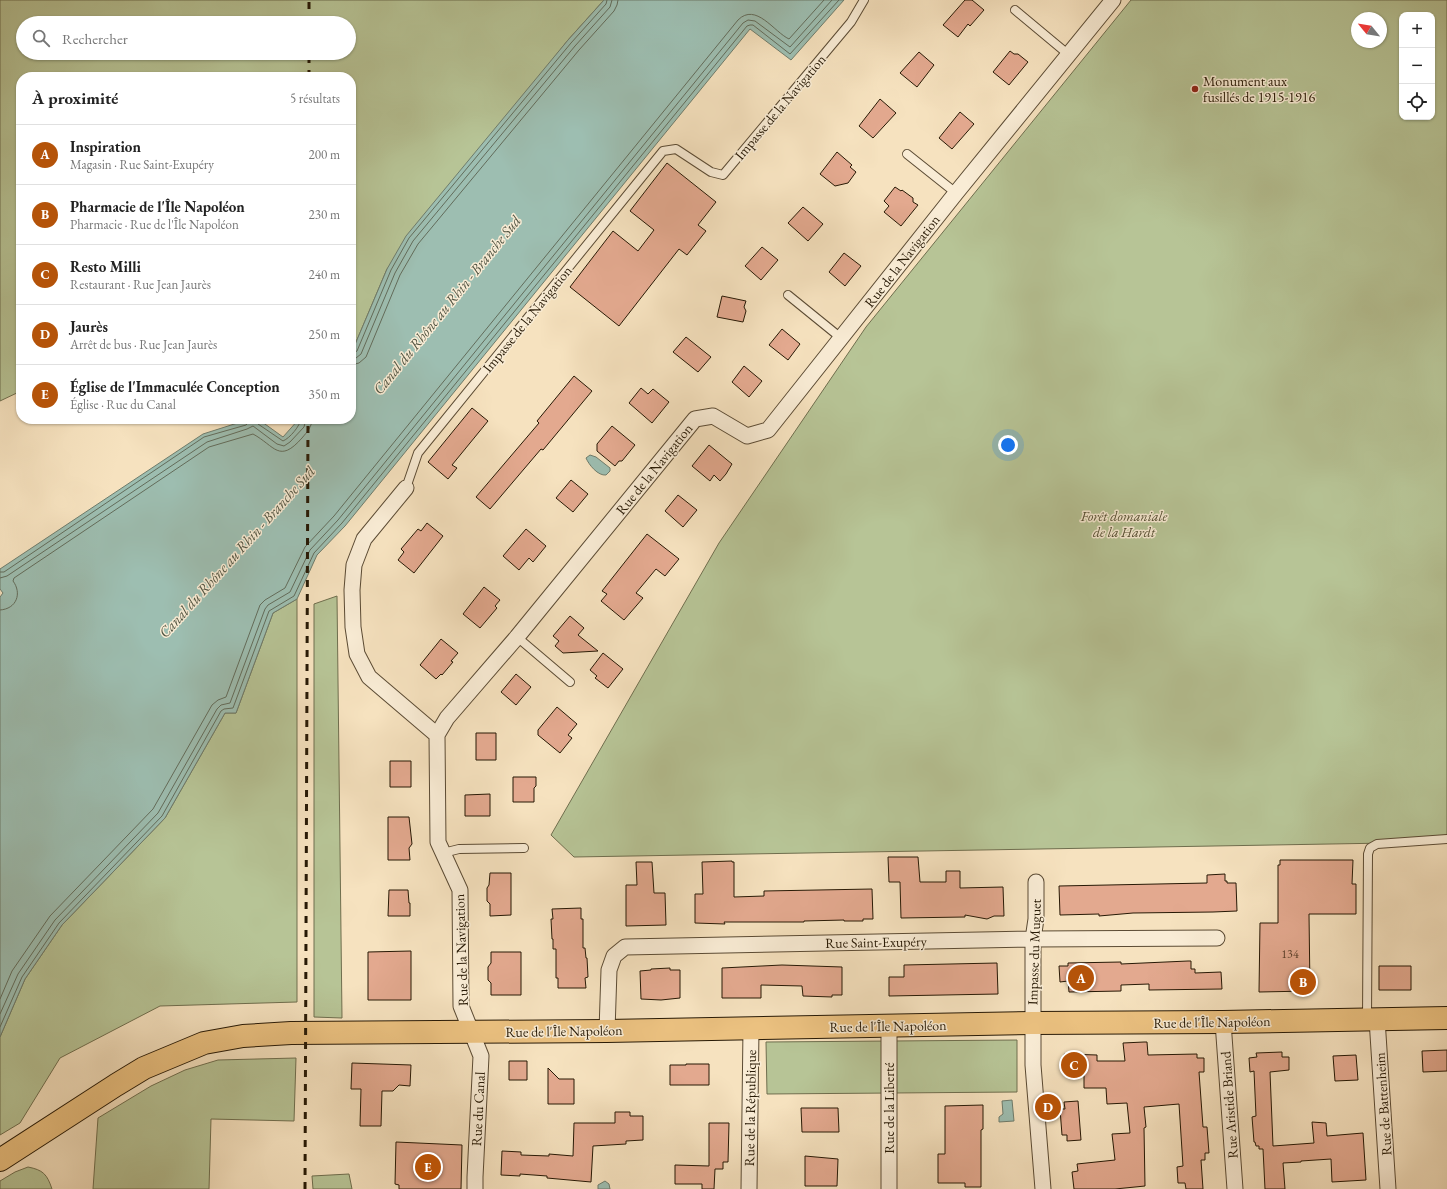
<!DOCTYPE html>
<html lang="fr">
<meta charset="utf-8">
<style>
body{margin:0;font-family:"EB Garamond",serif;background:#f2f2f2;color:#222}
.controls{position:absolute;right:12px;top:12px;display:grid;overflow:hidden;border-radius:8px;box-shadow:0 1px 3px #0004}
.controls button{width:36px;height:36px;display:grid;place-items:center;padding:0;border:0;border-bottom:1px solid #e0e0e0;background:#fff;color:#222;font:20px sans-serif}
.compass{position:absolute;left:1351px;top:12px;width:36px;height:36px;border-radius:50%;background:#fff;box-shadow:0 1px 3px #0004;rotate:300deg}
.you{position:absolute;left:1008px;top:445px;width:14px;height:14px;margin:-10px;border:3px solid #fff;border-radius:50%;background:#1a73e8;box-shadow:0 0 0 6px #1a73e833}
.badge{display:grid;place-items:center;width:26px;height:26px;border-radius:50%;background:#b45309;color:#fff;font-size:13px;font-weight:700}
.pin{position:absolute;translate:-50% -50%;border:2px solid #fff;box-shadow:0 1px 4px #0006}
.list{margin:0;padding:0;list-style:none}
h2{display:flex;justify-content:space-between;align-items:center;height:52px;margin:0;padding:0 16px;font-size:17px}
h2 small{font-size:13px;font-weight:400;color:#767676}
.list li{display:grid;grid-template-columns:26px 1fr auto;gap:12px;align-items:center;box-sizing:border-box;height:60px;padding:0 16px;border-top:1px solid #e0e0e0}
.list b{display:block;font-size:15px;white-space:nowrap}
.list p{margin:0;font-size:13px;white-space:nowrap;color:#767676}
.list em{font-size:13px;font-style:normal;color:#767676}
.icon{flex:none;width:22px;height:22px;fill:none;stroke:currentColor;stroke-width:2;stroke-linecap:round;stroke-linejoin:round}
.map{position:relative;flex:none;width:1447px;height:1189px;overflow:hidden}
.search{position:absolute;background:#fff;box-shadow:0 1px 3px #0004;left:16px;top:16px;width:340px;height:44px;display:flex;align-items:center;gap:10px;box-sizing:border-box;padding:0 14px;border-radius:22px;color:#767676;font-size:15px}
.panel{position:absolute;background:#fff;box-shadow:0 1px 3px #0004;left:16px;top:72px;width:340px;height:352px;border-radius:16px}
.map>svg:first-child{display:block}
</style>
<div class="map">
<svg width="1447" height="1189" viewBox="0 0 1447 1189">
<rect width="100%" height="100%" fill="#f6e2bf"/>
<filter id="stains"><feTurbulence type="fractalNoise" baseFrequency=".005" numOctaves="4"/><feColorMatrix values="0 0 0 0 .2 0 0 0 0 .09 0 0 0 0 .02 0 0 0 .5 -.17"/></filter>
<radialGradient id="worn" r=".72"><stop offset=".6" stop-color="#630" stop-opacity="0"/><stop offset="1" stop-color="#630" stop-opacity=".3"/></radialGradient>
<path fill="#b7c496" stroke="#6f6e4e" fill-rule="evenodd" d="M0,0h604l-36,40 -181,229 -36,85v-277h-330v314l-21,10zM23,23h326v30h-326z
M1131,0h316v842l-873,15 -23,-22 168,-292 147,-216zM1402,15h30v102h-30zM1357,18h24v24h-24z
M337,596l5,422 -28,-1v-413z
M297,599v403l-137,4 -100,52 -40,65 -20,12v-98l25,-58 37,-54 103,-107 60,-105h11l37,-100z
M1017,1040v52l-250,2 -1,-52z
M296,1058l-2,63 -83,-2 -2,70h-116l5,-71 53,-32 34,-16 33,-10z
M28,1167c15,3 19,7 24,22h-52v-8l15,-9z
M349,1174l3,15h-39l-1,-13z"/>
<path fill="#9dbeb1" stroke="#6e7c6c" d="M604,0h240l-53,60 -41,-31 -405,497 -28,29 -20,44 -24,14 -37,100h-11l-60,105 -103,107 -37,54 -25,58v-440l3,-4 -3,-4v-20l203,-135 47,-15h8l25,18 16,-18h52v-65l36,-85 19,-33 162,-196z
M590,455l6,2 14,11v3l-4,4c-8,1 -17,-10 -20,-17z
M1012,1100l2,21 -15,1v-5l4,-3 -1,-13z
M605,1181l4,3 1,5h-12v-4z"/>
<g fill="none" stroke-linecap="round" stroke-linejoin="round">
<path stroke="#626c5b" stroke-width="1" d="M351,354l3,-1 3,-2 34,-81 18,-32 162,-195 35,-39 1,-4
M351,359l5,-1 5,-4 34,-81 18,-32 162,-195 35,-39 2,-7
M351,365l8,-2 7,-6 34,-82 18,-31 161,-194 35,-39 3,-6 1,-5
M257,419l1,5 25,17c7,-3 17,-15 18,-22
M0,572h4l200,-135 42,-12 2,-2 1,-4
M0,578l7,-2 200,-134 40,-13 6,-3 24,18 7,2 6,-4 14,-15 2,-8
M0,610c17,-1 22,-17 13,-29l1,-3 195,-131 44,-13c22,12 26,30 49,4 5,-6 10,-11 10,-19
M0,999l12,-28 38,-55 103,-107 59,-104 6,-5 8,-3 34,-92 5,-5 20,-12 20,-41 29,-31 404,-496c18,-18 36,12 51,19l35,-39
M0,1014l18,-40 37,-54 103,-107 59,-104 4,-4 9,-2 35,-94 3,-4 22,-13 20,-42 28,-30 405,-497 5,-3 7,1 35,26 42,-47
M0,1027l22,-50 37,-54 103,-107 59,-105 3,-2 9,-1 36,-97 25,-15 20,-43 28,-30 405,-497 3,-1h3l37,29 49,-54"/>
</g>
<path fill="#e3a98f" stroke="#271905" d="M965,0h7l12,10 -14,16 -2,-2 -10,13 -15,-12z
M1010,51l4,3h4l10,8 -19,23 -16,-13z
M919,52l15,13 -17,22 -17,-14z
M880,99l16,14 -23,25 -14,-12z
M960,112l14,12 -22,25 -13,-11z
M837,152l15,13 -2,2 6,5 -8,11 -13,3 -15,-12z
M667,163l49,39 -18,23 8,6 -19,24 -8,-6 -60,77 -49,-39 43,-56 25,20 16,-21 -24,-19z
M895,187l6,4 1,-1 11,8v4l5,3 -17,21 -17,-14 5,-6 -5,-5z
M803,207l20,17 -15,17 -20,-18z
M762,247l16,13 -17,20 -16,-14z
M844,253l17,13 -16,20 -16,-14z
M722,296l24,5 -2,6 2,4 -3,11 -26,-5z
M782,329l18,15 -12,16 -19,-15z
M686,337l25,20 -13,15 -25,-20z
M744,366l18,15 -13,16 -17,-15z
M574,376l18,15 -49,59 -2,-1 -51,60 -14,-12 63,-74 -2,-2z
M641,388l7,6 5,-5 16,13 -17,21 -23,-20z
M472,408l16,13 -36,44 5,3 -9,11 -20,-17z
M612,426l23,19 -13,16h-3l-4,5 -18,-15v-7z
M709,445l23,19 -6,10 -6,7 -6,-6 -4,6 -18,-15z
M571,480l17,14 -15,18 -17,-14z
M678,495l19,15 -14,17 -18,-16z
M427,523l16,13 -29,37 -16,-13 6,-8 -3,-3 17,-20 3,2z
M526,529l20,17 -13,16 -4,-4 -10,12 -16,-14z
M647,534l32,25 -14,17 -9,-7 -20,24 7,5 -19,22 -23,-19 6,-7 -5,-3z
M484,587l16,13 -5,6 2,2 -17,20 -17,-14z
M570,616l14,12 -6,7 20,16 -35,2 -8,-7 4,-5 -6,-5z
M441,639l17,14 -7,8 2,1 -11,13 -1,-1 -5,5 -16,-14z
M603,653l20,16 -15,19 -13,-10 2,-2 -7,-6z
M516,674l15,13 -15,18 -15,-13z
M557,707l20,17 -9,11 4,3 -12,15 -22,-18v-5z
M476,733h20v27h-20z
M390,761h21v26h-21z
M513,777h23v9l-2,2v14h-21z
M490,794v22h-25v-21z
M388,817h21l3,27 -3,4 1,12h-22z
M888,857h30l2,25h26v-11h14v17l43,-1 1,29h-10l-7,3 -22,-4v2l-64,1 -1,-36h-11z
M1280,860h73l-1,24h4v30h-47l1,77 -51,1 1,-69h18v-58h2z
M732,861v1h2v35l30,-1v-5l108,-2 1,30h-10v2h-19v-1l-40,1v1h-80l1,2 -30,-1v-29h8l-1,-32z
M636,862h16l2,31h11l1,32 -40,1v-41h11z
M490,873h21v42l-21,1v-12l-3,-3v-13l2,-3z
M1225,874v7h2v2h9l1,28 -24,1 -80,1 -34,3v-2l-39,1 -1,-29 148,-3v-8z
M389,890h19l1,13h1v13h-22z
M581,908v11h2v29h2l1,10h1l1,19 -3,1 1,10h-28v-10h-2v-29h-3v-10h-1l-1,-20h2l-1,-10z
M411,951v49h-43v-48z
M491,952h30v43h-30v-12l-3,-3v-13l3,-4z
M1188,961h3v8h4v4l26,-1 1,17 -73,1v-6l-28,1v6l-52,1 -1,-11 -8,1 -1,-16h9v-3l53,-1v2z
M997,963l1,31 -109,2v-19h15v-12z
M782,965l60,2v28h-10v2l-29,-1 -1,-10 -41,-1v13h-39v-30z
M1379,966h32v24h-32z
M670,968v2h10v28l-19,2 -20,-1 -1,-28 11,-1v-1z
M1144,1042h3l1,13 49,-1v4h7v14h-5l4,55h4l2,26h-4v7h-4l2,29h-17l-1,-6h-7l-1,-16 6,-1 -4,-62 -35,3 2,20 -2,1 1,58 -30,3h-41l-2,-17 6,-1 -1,-7 38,-4 -3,-26 18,-1 -3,-30 -20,1 -1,-16h-22v-14h-20v-20l33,1v6h28l-2,-18z
M1447,1050v21l-24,1 -1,-21z
M1282,1052v5h7v13l-19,2 3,74 41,-3 -2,-21 14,1 1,13 36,-3 3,47 -34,2 -1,-23 -30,2v1l-18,1 2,26h-20l-2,-40h-4v-3h-3l-1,-4h-1l-2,-25 4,-1 -2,-45 -4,1 -1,-14 8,-1 -1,-4z
M1356,1055l2,25 -23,1 -2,-25z
M509,1061h18v19h-18z
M352,1063l59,2 -1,21 -11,-1 -6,6h-11l-1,35h-21l1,-37h-10z
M686,1064h23v21h-39v-20h16z
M548,1068l11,11h15v25h-26z
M1078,1101l3,39 -14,1v-6h-5l-2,-26h5l-1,-7z
M983,1105v24l-2,1v57h-16v-4h-27v-29h7v-48z
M801,1108h37l1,24h-37z
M615,1112h15v4h13v24l-17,1v3l-33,2 -2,36 -44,-4v-2l-27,-2v2l-19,-1 1,-24 19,1v3l28,1v-2l24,2 1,-33h41z
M709,1123h20l-1,39h-5v7h-8l-1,20h-12v-5h-27v-19l34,1z
M396,1142l66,3 -1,44h-62v-4l-4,-1z
M805,1156l33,3 -1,27h-32z"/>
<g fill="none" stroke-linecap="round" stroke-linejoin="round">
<defs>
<path id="lane" d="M1015,10l54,45
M907,154l49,39
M788,295l53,43
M406,488l12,-35 245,-302 13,-2 35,23 12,3 128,-153 13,-22
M517,637l53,45
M443,853l16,-4 65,-1
M1367,1019l1,-165 2,-6 7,-4 70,-5"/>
<path id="street" d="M406,488l-42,51 -10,26 -2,25 1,37 4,27 12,23 68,58
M1036,882v37l-3,20v126l10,124
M1377,1019l11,170
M1223,1022l12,167
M889,1026v163
M607,1031l2,-61 5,-14 11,-9 408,-8 184,-1
M475,1189v-12l6,-121 -20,-50 -1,-116 -22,-48 -1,-107 10,-17 70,-81 178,-218 18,-3 34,20 21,-6 188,-237 157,-193
M749,1189l2,-161"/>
<path id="primary" d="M0,1160l116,-75 28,-17 60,-25 39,-7 48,-3 316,-2 425,-8 191,-1 224,-4"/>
</defs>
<use href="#lane" stroke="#5b4b34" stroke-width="10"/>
<use href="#street" stroke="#5b4b34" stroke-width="17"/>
<use href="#primary" stroke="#271905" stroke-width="24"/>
<use href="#lane" stroke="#f9ecd5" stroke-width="8"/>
<use href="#street" stroke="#f9ecd5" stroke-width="15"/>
<use href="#primary" stroke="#ebc180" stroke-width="22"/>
<path stroke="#271905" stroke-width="3" stroke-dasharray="7 7" stroke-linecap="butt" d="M309,23v-23
M309,77v-24
M305,1189l3,-770"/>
</g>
<circle fill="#8f2418" stroke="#f9ecd5" stroke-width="1.5" cx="1195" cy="89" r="4"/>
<g text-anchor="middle" stroke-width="3" stroke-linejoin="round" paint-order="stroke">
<g font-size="12" fill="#563d28">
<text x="1290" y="958">134</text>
</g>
<g font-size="14" fill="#271905" stroke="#f9ecd5" text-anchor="start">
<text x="1203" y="86">Monument aux<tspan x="1203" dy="16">fusillés de 1915-1916</tspan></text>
</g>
<g font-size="14" fill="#271905" stroke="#f9ecd5">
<text transform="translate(780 107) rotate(-50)" y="5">Impasse de la Navigation</text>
<text transform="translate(902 261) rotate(-52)" y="5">Rue de la Navigation</text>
<text transform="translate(527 319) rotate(-51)" y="5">Impasse de la Navigation</text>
<text transform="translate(654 469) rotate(-51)" y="5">Rue de la Navigation</text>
<text transform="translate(876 942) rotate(-1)" y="5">Rue Saint-Exupéry</text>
<text transform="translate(461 950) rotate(-92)" y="5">Rue de la Navigation</text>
<text transform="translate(1034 952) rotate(-88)" y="5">Impasse du Muguet</text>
<text transform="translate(1212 1022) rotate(-1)" y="5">Rue de l'Île Napoléon</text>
<text transform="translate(888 1026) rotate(-1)" y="5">Rue de l'Île Napoléon</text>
<text transform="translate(564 1031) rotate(-1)" y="5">Rue de l'Île Napoléon</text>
<text transform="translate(1383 1104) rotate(-94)" y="5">Rue de Battenheim</text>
<text transform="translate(1229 1105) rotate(-94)" y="5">Rue Aristide Briand</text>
<text transform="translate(750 1108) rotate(-89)" y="5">Rue de la République</text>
<text transform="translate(889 1108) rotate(-90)" y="5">Rue de la Liberté</text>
<text transform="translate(478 1109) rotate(-87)" y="5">Rue du Canal</text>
</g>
<g font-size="14" font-style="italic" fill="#524c30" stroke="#f9ecd5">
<text x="1124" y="521">Forêt domaniale<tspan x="1124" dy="16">de la Hardt</tspan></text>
</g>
<g font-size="15" font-style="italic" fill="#505341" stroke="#f9ecd5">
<text transform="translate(447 305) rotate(-51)" y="5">Canal du Rhône au Rhin - Branche Sud</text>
<text transform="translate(237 552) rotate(-48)" y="5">Canal du Rhône au Rhin - Branche Sud</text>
</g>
</g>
<rect width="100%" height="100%" filter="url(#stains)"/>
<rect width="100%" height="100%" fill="url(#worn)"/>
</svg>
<div class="controls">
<button>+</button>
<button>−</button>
<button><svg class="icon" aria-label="locate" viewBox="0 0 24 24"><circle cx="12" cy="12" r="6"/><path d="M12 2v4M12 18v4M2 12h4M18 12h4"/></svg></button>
</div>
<svg class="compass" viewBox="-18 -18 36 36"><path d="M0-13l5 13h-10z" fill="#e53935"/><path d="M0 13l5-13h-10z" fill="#767676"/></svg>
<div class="you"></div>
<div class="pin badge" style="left:1081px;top:978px">A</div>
<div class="pin badge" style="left:1303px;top:982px">B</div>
<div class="pin badge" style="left:1074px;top:1065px">C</div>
<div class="pin badge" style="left:1048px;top:1107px">D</div>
<div class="pin badge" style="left:428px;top:1167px">E</div>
<div class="search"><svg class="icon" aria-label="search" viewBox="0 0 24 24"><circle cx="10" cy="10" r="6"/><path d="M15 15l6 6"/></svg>Rechercher</div>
<section class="panel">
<h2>À proximité<small>5 résultats</small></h2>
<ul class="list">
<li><span class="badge">A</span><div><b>Inspiration</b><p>Magasin · Rue Saint-Exupéry</p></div><em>200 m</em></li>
<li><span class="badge">B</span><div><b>Pharmacie de l'Île Napoléon</b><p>Pharmacie · Rue de l'Île Napoléon</p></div><em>230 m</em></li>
<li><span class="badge">C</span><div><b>Resto Milli</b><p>Restaurant · Rue Jean Jaurès</p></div><em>240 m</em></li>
<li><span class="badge">D</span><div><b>Jaurès</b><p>Arrêt de bus · Rue Jean Jaurès</p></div><em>250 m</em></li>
<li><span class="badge">E</span><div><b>Église de l'Immaculée Conception</b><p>Église · Rue du Canal</p></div><em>350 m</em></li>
</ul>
</section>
</div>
